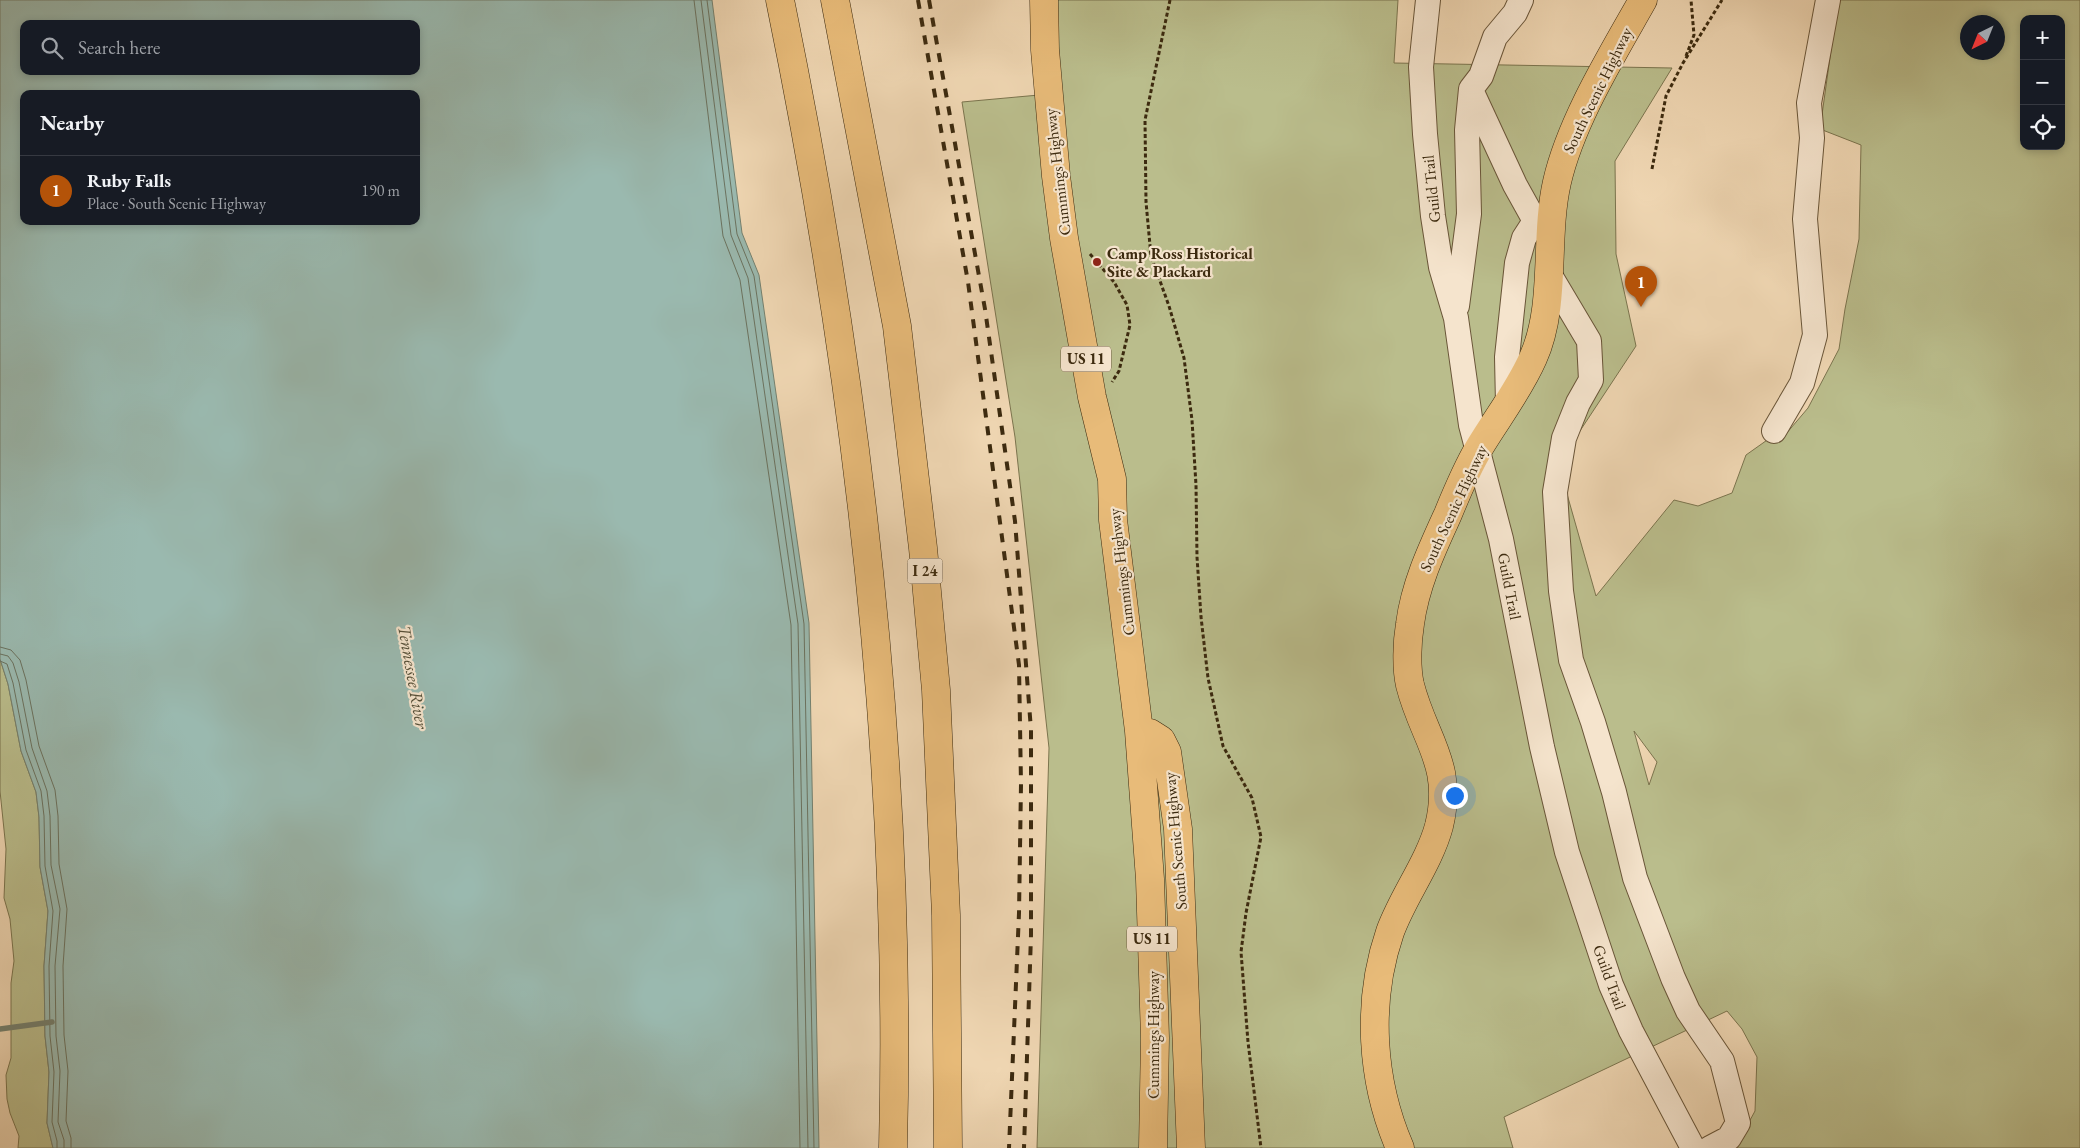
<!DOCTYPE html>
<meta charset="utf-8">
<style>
body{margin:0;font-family:"EB Garamond",serif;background:#242831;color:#f1f3f6}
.controls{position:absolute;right:15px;top:15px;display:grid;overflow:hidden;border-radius:10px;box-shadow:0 2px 8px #0003}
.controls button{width:45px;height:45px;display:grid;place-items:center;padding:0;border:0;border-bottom:1px solid #363941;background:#171b24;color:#f1f3f6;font:25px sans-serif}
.compass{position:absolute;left:1960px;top:15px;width:45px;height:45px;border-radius:50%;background:#171b24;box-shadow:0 2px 8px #0003;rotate:223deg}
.you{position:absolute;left:1454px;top:795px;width:18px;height:18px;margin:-12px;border:4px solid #fff;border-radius:50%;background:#1a73e8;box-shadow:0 0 0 8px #1a73e833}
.badge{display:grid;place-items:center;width:32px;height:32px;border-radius:50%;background:#b45309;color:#fff;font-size:16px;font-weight:700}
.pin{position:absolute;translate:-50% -41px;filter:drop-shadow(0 1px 2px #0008)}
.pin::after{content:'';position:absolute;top:26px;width:18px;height:15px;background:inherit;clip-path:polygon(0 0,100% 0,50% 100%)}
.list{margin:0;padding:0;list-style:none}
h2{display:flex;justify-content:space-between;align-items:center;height:65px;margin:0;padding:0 20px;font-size:21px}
h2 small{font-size:16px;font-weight:400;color:#9ea1a6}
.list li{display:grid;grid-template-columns:32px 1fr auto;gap:15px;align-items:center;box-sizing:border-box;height:70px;padding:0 20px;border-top:1px solid #363941}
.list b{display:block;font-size:19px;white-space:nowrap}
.list p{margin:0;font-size:16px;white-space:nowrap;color:#9ea1a6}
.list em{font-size:16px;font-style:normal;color:#9ea1a6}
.icon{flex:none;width:28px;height:28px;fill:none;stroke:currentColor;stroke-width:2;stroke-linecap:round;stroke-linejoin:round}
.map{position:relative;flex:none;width:2080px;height:1148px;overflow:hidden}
.search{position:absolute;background:#171b24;box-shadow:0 2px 8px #0003;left:20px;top:20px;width:400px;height:55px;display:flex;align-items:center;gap:12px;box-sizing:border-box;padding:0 18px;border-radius:10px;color:#9ea1a6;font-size:19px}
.panel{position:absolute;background:#171b24;box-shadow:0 2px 8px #0003;left:20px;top:90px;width:400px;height:135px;border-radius:10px}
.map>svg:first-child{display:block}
</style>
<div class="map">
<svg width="2080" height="1148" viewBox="0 0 2080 1148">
<rect width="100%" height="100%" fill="#efd6b2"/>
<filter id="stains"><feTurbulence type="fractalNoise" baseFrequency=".004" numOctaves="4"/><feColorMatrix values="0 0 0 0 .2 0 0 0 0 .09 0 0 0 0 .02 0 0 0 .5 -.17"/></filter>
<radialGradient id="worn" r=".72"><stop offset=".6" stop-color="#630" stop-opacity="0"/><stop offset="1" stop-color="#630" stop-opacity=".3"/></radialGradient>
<path fill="#babd8c" stroke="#7b744e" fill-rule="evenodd" d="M1056,0h342l-4,63 278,5 -57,93 1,93 20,92 -66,100 -3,48 29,102 78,-96 24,6 34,-13 14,-38 24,-17 15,-3 23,-27 31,-59 6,-40 14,-70 2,-94 -41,-16 18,-129h242v1148h-345l20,-37 2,-54 -15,-28 -15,-18 -223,106 9,31h-476l12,-400 -34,-311 -53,-335 99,-9zM2024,19h37v127h-37zM1968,22h30v30h-30zM1634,731l23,31 -8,23z
M0,659l8,25 13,67 15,41 3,25 1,50 8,44 -4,55 1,70 4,36 -2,51 6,25h-35l1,-12 -9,-23 -3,-14 -1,-24 5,-17v-75l3,-22 -4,-42 -6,-21 2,-49 -6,-58z"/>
<path fill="#9ab9af" stroke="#74806f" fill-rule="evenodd" d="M0,0h712l30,233 17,42 50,348 10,525h-766l-6,-25 2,-51 -4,-36 -1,-70 4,-55 -8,-44 -1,-50 -3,-25 -15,-41 -13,-67 -8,-25zM24,24h392v47h-392zM24,94h392v127h-392z"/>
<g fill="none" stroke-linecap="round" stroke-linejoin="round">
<path stroke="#6b725f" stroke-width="1" d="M694,0l29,236 17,44 51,345 9,523
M701,0l30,235 17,43 50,346 10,524
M707,0l30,234 17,42 50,348 10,524
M0,647l11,3 9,10 6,20 13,66 16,44 3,26 1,48 8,45 -4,57 1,69 4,36 -2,50 5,17v10
M0,654l8,2 5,7 6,19 13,66 15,43 3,25 1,49 9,44 -5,57 1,70 4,35 -2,51 6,18v8
M0,661l7,3 6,19 13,67 15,41 3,25 1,50 8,45 -4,55 1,70 4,36 -2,50 5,19v7"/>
<path stroke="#74806f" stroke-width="5.5" d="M0,1029l52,-7"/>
<defs>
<path id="minor" d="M1428,0l-7,67 4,67 8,82 8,51 15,51 15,107 30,114 41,208 25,105 44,133 20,46 62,117
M1471,90l44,95 20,36
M1548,272l41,69 2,39 -13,23 -14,35 -9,54 6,99 10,69 22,62 21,70 21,86 38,100 15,33 34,50 16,62 -9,15 -19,10
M1457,306l12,-92 -2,-84 4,-41 10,-13 14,-39 20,-24 6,-13
M1508,404l-1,-47 10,-94 7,-25 11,-17 16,-3
M1774,431l28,-48 13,-48 -10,-116 7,-81 -3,-35 19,-103"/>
<path id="major" d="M1044,0l1,50 11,126 8,62 28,159 20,82 1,41 26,211 11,148 5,159 -2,110
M1139,731l11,2 11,7 6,12 11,77 13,319
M1400,1148c-29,-67 -34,-146 -10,-216 13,-36 39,-69 49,-106 15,-62 -15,-86 -29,-141 -4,-18 -3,-43 0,-61 5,-39 22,-75 38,-110 9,-22 19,-46 31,-66 18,-30 40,-58 54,-90 24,-53 11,-119 24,-176 14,-61 55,-127 86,-182"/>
<path id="highway" d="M780,0c77,377 123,762 113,1148
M835,0l62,326 26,222 13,142 10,225 2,233"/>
</defs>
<use href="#minor" stroke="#695538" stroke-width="26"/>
<use href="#major" stroke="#3c2a0f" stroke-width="29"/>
<use href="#highway" stroke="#3c2a0f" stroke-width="29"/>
<path stroke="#3c2a0f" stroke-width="3" stroke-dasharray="4 2.5" stroke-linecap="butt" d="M1170,0l-25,120 1,82 5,54 18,50 15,52 8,62 4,65 1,72 4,60 7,61 15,68 29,52 9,39 -15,76 -5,39 7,90 13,106
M1686,56l8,-21 -3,-35
M1652,169l14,-73 17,-33 39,-63
M1090,254l24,28 13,23 3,20 -11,46 -7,11"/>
<use href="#minor" stroke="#f5e4cd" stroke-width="24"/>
<use href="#major" stroke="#e8bb79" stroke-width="28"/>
<use href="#highway" stroke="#e8bb79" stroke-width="28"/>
<path stroke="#3c2a0f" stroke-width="4" stroke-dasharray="9 9" stroke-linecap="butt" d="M918,0l50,282 51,383 2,119 -2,129 -10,235
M929,0l56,309 30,212 16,209v205l-7,213"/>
</g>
<circle fill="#8f2418" stroke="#f5e4cd" stroke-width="2" cx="1097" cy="262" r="5"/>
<g text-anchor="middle" stroke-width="4.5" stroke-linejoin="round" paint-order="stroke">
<g fill="#f5e4cd" stroke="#746248" stroke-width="1">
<rect x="1061" y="346.5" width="50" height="25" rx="4"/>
<rect x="907.5" y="558.5" width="35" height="25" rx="4"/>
<rect x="1127" y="926.5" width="50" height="25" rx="4"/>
</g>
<g font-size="15" font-weight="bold" fill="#3c2a0f">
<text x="1086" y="364">US 11</text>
<text x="925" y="576">I 24</text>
<text x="1152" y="944">US 11</text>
</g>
<g font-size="16" fill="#3c2a0f" stroke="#f5e4cd">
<text transform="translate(1597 90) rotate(-64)" y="6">South Scenic Highway</text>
<text transform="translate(1057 172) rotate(-97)" y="6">Cummings Highway</text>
<text transform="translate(1431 189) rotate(-96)" y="6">Guild Trail</text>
<text transform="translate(1453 508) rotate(-65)" y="6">South Scenic Highway</text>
<text transform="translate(1121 572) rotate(-97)" y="6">Cummings Highway</text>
<text transform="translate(1510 586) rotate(79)" y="6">Guild Trail</text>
<text transform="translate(1175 841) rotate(-95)" y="6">South Scenic Highway</text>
<text transform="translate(1610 977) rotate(70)" y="6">Guild Trail</text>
<text transform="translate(1153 1035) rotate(-90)" y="6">Cummings Highway</text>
</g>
<g font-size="16" font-weight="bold" fill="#3c2a0f" stroke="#f5e4cd" text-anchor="start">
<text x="1107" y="259">Camp Ross Historical<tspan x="1107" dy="18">Site &amp; Plackard</tspan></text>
</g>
<g font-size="18" font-style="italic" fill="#544e37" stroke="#f5e4cd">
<text transform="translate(413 677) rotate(80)" y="6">Tennessee River</text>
</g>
</g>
<rect width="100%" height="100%" filter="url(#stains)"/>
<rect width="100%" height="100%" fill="url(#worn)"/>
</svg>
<div class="controls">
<button>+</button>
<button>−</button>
<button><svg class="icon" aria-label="locate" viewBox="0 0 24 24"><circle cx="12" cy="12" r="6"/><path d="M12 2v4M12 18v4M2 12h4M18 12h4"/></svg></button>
</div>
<svg class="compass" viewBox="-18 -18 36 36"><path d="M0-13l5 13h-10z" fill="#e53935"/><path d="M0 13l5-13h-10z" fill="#9ea1a6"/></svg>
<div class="you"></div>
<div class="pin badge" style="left:1641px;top:307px">1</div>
<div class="search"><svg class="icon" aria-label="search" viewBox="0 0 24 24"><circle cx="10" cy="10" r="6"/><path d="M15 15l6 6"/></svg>Search here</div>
<section class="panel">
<h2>Nearby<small></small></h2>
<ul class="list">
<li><span class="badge">1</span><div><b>Ruby Falls</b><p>Place · South Scenic Highway</p></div><em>190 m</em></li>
</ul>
</section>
</div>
